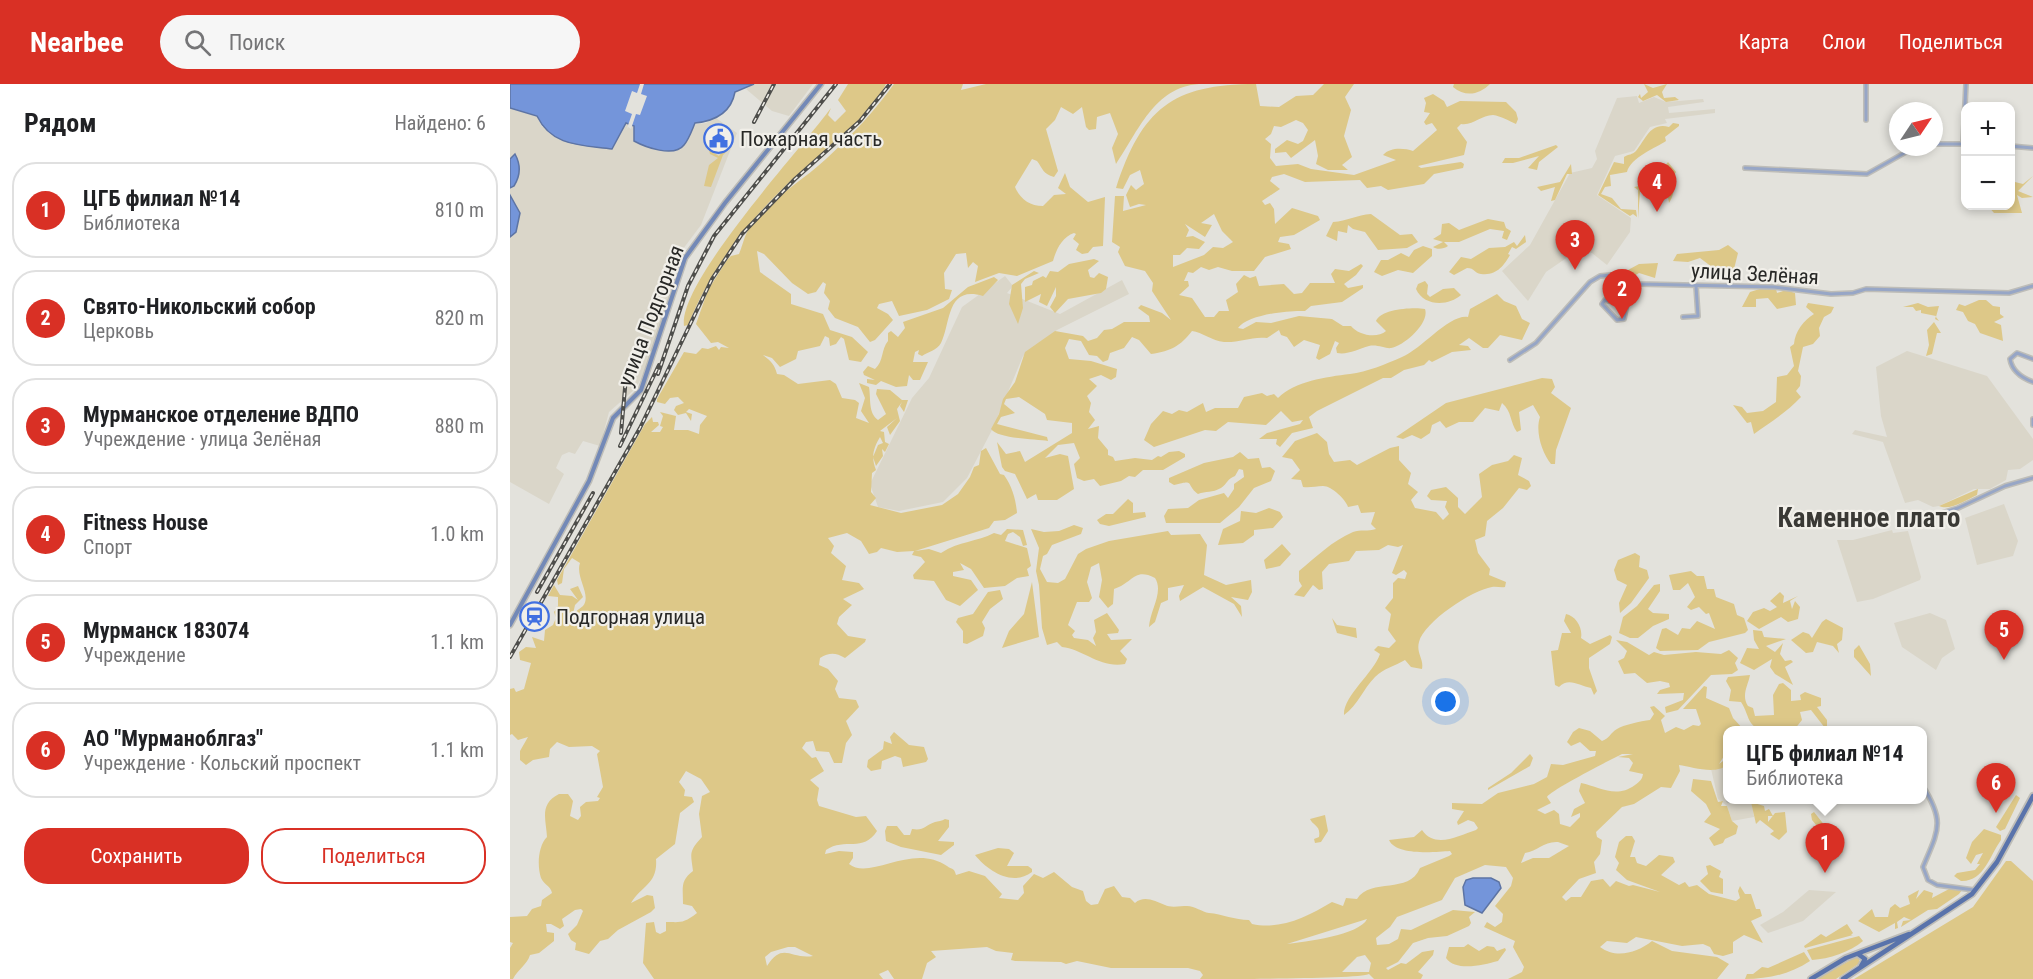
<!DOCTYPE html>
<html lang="ru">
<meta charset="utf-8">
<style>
body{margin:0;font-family:"Roboto Condensed",sans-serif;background:#f6f6f6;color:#202124}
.controls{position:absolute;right:18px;top:18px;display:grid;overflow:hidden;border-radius:12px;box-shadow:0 3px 9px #0003}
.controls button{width:54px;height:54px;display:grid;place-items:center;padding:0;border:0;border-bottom:2px solid #e0e0e0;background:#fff;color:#202124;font:30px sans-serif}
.compass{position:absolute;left:1379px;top:18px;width:54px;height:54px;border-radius:50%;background:#fff;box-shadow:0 3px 9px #0003;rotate:55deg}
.you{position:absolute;left:936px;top:618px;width:21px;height:21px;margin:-15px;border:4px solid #fff;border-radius:50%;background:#1a73e8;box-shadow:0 0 0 9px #1a73e833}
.badge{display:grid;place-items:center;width:39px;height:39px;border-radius:50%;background:#d93025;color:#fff;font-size:20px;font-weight:700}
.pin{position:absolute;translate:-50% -50px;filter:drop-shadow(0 2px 3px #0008)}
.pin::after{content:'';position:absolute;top:32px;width:21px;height:18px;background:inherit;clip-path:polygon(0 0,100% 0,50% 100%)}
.popup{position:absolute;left:1213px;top:642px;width:204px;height:78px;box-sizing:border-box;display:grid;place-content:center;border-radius:12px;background:#fff;filter:drop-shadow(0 2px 4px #0005);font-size:20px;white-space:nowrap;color:#757577}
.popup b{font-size:22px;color:#202124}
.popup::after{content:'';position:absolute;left:50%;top:100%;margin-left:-12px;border:12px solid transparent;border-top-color:#fff}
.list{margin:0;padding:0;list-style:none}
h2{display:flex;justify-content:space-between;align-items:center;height:78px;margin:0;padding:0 24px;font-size:26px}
h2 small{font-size:20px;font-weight:400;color:#757577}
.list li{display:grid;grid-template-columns:39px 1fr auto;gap:18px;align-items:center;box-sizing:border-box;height:96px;margin:0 12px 12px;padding:0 12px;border:2px solid #e0e0e0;border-radius:24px}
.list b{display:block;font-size:22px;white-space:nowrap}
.list p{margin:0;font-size:20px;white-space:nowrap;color:#757577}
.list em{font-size:20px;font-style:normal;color:#757577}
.actions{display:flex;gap:12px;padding:18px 24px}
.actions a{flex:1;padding:14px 0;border:2px solid #d93025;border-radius:24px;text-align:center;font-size:21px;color:#d93025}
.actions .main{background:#d93025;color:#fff}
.icon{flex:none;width:33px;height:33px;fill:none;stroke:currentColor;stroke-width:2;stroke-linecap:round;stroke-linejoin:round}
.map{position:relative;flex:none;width:1523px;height:895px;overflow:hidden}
header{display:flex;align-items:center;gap:36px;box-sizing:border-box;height:84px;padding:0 30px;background:#d93025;color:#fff}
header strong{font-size:28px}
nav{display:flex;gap:33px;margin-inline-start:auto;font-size:21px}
.search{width:420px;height:54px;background:#f6f6f6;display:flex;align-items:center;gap:15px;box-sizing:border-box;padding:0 21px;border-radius:33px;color:#757577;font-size:22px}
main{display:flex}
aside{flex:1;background:#fff}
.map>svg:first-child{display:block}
</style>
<header>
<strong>Nearbee</strong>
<div class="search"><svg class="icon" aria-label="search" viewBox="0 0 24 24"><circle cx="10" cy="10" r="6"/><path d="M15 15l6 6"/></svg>Поиск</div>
<nav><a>Карта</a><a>Слои</a><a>Поделиться</a></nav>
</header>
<main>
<aside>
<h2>Рядом<small>Найдено: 6</small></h2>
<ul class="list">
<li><span class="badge">1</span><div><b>ЦГБ филиал №14</b><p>Библиотека</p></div><em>810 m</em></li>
<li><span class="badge">2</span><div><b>Свято-Никольский собор</b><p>Церковь</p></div><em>820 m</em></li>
<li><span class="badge">3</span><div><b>Мурманское отделение ВДПО</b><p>Учреждение · улица Зелёная</p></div><em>880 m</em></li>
<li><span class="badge">4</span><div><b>Fitness House</b><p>Спорт</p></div><em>1.0 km</em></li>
<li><span class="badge">5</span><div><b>Мурманск 183074</b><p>Учреждение</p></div><em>1.1 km</em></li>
<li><span class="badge">6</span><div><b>AO &quot;Мурманоблгаз&quot;</b><p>Учреждение · Кольский проспект</p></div><em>1.1 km</em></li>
</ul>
<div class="actions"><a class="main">Сохранить</a><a>Поделиться</a></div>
</aside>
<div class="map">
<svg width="1523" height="895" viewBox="0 0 1523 895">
<rect width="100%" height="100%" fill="#e3e2dc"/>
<path fill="#dad6c9" d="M244,0h59l-24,32 -17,-5 -26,-22z
M1127,12l2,7 15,-6 12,5 37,-3 1,3 -36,5 1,6 46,-4v4l-50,6 2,4 -17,4 -16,24 -19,5 -18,39 34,23 -1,14 -23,33 -15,-12 -14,-3 -32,22 -18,29 -26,-30 28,-26 40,-72 22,-5 5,-9 -2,-8 22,-53z
M0,24l27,8 5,11 80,2 4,-6 8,3 1,6 71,-9 10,-5 21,15 -36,92 -18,24 -22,74 -20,56 -6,10 -26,23 -9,34 -17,-5 -8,13 -6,-2 -7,3 -6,13 8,6 -15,30 -39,-22z
M495,192l8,10 -6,7 53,21 62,-34 7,14 -72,36 -34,26 -31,74 -25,48 -24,24 -44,9 -21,-4 -8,-23 42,-86 17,-20 33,-71z
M1397,267l80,25 46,63v21l-13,9 -12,1 -2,10 -16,9h-16l-35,17 -6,1 -15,-7 -13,3 -22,-61 -31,-8 3,-4 32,7 -6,-21 -5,-49z
M1494,420l14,37 -5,15 -36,9 -12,-47z
M1382,446l1,3 15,-2 13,46 -1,3 -47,19 -16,3 -20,-62h16z
M1420,529l16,7 9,29 -13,9 -6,12 -34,-23 -8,-24z
M1217,683l1,33h50l-26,2 2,15 -22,4 -5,-15 -9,-7 -7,-30z
M1299,806l27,2 -33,29 -35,12 -8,-8 23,-13z"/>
<path fill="#ddc888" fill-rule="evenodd" d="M338,0h38c-16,34 -60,66 -89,91 -47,43 -85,91 -109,150l-4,1c-6,-44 117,-177 147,-218l-3,7 7,7 11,-11 -8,-11z
M384,0h69l-2,6 25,-6h213c-45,3 -61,48 -83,80l-4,-16 6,-14 -8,-21 -13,4 -1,12 -7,1 -3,-3 -4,-20 -9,7 -12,-7 -6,13 -9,9 12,42 -4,6c-11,-3 -11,-8 -17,-16l-5,-2 -17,28c5,12 15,19 28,19l11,-11 12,-1 -8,-6 7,-15 5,14 18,15 17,-5 -2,49 -10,1 -5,6 -6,1 -6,-4 3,-6 -6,-5 3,-5 -2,-1c-12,4 -18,17 -21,28l-36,15 -18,-3 -24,9 3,-16 -5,-4 -5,6 -2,-15 -10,1 -12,19 1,16 7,1 -3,9 -22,11 -28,6 -7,-15 -13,3 -2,4 11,6 5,6 -18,20 -5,2 -12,-15 -23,-9 -7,-9 2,-8 -6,-8 2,-9 -3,-2 -7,10 -8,2 -16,-11 -28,-29 -7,-3 3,21 31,22v10l32,10 7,16 22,7 16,15 -7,10 -12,-2 -5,-21 -3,-2 -5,7 -6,2 -1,-8 -4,-2 -5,10 -22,5 -2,8 -16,8 -8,-9 -9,-3c9,7 11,9 14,19l7,1 14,9 32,-4 6,4 6,14 13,2 4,3 -3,15 13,5 -8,-12 4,-13 -6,-15 10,4c2,11 -1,26 9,33l8,-6 -10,-20 1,-5 13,1 12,10h6l-4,12 -4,-6 2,-4 -5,7 3,12 -10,14 -3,-8 10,-9 -17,13 4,1 1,10 4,2 -4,8 -3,-3 1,7 -7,10 -3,-9 5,-12 5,-2 -3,-6c-7,12 -9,20 -4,33l-4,3 -1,19 5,6 -6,7 31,8 41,-8 16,-11 12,-17 4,-10 5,-2 2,-14 5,-3 14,26 4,1c8,11 12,25 13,38l-12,7 -11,1 -5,7 -74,23 14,-2 12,4c18,-12 36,-11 53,-20l7,2 6,-6 16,1 4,15 -4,1 -3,-9 -7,-5 -5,2 -3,7 22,7 4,18 -4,3 2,7 -12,2 -12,8 -21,2 -13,-19 -11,-6 4,7 -11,2v4l18,4 7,10 -18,16 -14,-6 -12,-19 -20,-2 -1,-4 12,-13 -4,-5 -9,-2 2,-4 -17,1 -16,-4 -4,4 -8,2 -8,-13 -14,-8 -19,5 6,8 -3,7 15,13 -4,14 17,3 5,6 -21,10 9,6 -13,12 -2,7 11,12 18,3 -1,3 -20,16c-9,-5 -15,-6 -25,0l-1,7 9,4 10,12 -3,8 4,9 17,2 3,7 -13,14 6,14 -6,8 -4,20h-8l-5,-11 -13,-1 -3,-10 -7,1 -4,6 10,10 4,-1 8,14 -14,9 9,8 -2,12 2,6 37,11 10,-1 11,15c-14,22 -32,6 -51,19l-1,4 14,-3 14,1v6l-4,6c21,17 63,-22 98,2 5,4 7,1 9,9l13,-4 16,5 17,18 -3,4 19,2 6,-7 -1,-7 11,-12 9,4 11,-6 18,15 11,4 3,10 5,4 7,-1 7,-15 9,-3 8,11 8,1 5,5c9,-8 20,-2 30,2 5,3 16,1 22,1 8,0 15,6 22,7 13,1 26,7 40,7l3,4c29,6 55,-7 80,-22l11,4 3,-8 11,1c14,-22 52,-4 63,-31l29,-12 3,-2 -2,-3c-15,1 -54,5 -61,-11l25,-3 8,-7c13,19 36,6 54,0l2,-2 -4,-6 -6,-2 -10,5 -1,-3 7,-11 -12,-2v-6l30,1 16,-11 36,-9 13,-7 4,-13 12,1 32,-9 1,-5h-6l-10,-9 -9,4 -4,-4 6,-10 6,-4 11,3 12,10c8,-3 8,-8 15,-12 6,-4 24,-8 33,-9l4,-6 -4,-7 4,-1 11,10 -4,4 4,13 11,-6 8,3 9,-5 6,1 2,-2 -5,-15h-13l21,-23 3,1 -1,11 23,10 4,10 11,12h-16l-1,26h-3l-5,8 4,-3 1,4h3c-11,10 -35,2 -48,0l1,6 -9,17 -10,-1 -27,17 -12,3 -26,25 1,5 5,3 -2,14 -6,8 2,11 -17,6 -17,18 4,4 5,-4h10l10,-16 12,-2 7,8 6,-6 13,5 4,-1 27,7 -33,-12 -11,-10 3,-7 -4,-6 4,-15 7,-6h6l3,5 -5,16h5l2,6 9,3 13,-11 14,2 2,5 -14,13 18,10 6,-3 4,5 8,-2 12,9 27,7 4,-3 -2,-7 2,-5 5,8h6l5,15h4l2,7 -11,5 12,22 -19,-8 -11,7v11l-10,3 -9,-2 -4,-7 -7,-3 -21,2 -46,-9 -9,6 -20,-2 -7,6c16,12 37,6 52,-6l20,10 45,6 12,7 -12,15h-209l14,-7 2,-5 -11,-20 2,-6 -31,-14 3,-5 8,5 7,-5 1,-8 -8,-8 16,-20 2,-8 -7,-11 -21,-2 -30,13 -13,22 -45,17 -7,10 -14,11 1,7 12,-1 9,-5 3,-10 10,1 42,-20 22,2 -6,5 2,6 -2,3 -22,10 -19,2 -15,5 -15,19 -12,6 2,2 13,-7 5,1 16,-12 12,-2 -1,5 -15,17 5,3 -2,4h-47l-5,-5c-8,5 -146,5 -169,5l3,-4 -3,-4 -12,-3h-77l-34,-7 -11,3 -5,-2 -46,-1 -4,-1 2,-7 -17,-2 -9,-4 -56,4 5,6 -9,6 -5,16h-28l-6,-9 -9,4 4,5h-229l-11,-16 3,-40 8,-1 2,10 4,2 6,-3v-9c14,0 17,2 31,-9l-5,-7 -9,-2c0,-17 -3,-23 10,-33 -2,-17 -5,-19 9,-34l-3,-23 3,-18 8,-4 -9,-13 -15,-8 -7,11 6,8 -1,6 8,1 2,5 -14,11 -5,31 -19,15c2,25 -14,26 -25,44l16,-8 6,1 2,12 -4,4 -33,18 -10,9 -8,2 -11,13 -14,-4 1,-7 -5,-3 -3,-6 9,-9 6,-14 -2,-2 -6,1 -13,9 2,7 -4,3 -9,-5h-5l1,8 7,1v8l-15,12 -9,2c-3,10 -12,14 -17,24h-3v-31l3,-5 -3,-1v-25l17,-1 5,-7 9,-3 1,-6 10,-7c-1,-7 -8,-8 -11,-15 -4,-12 -3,-32 6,-41 -1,-18 -8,-33 12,-43h9l5,7 -3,15 8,4 3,-4 -1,-9 6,-5 12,-1 2,-3 -3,-1 6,-10 -6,-33 3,-3 -8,-5 -23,1 -12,-5 -7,7 -1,8 -16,3 -7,5 -6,-5v-9l8,-14 -10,3 -6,-6 -2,1v-46l4,-1 2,4 8,-3 7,-26 -11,-3 -1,-8 7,-5 10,1 -4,-11 12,4 1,-11 8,-5 3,-7 -2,-6 4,-6v-9l-10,-1 6,-11 6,10 12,1 6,4 -8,-11 8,-3 5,11 -8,8 -2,9 5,4 4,-2 -6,-4c2,-3 5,-4 7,-6 9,-11 -8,-29 -3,-43l-8,-5 -8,11 -2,14 -4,2 -1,-5 88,-156 7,-7 1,5h5l1,3 -8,7h9l3,-5 -3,-1 3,-10 -3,-4 16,4 -2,14h14l11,4 1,-9 7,-9 -18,-7 -3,3 6,2 -1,7 -5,-8 -8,2 -4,-5 2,-4 8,-3 -6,-6 -8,1 -5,6 -8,-2v-3l27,-47 12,2 6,-6 6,1 8,-3 3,4 2,-3 8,1 -11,-6 -7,1 -15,-19 12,-34 19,-30 4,-4 8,-2c3,-7 5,-16 8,-22 19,-31 53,-49 79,-73 25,-23 48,-47 68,-75zM1112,670h11l-15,3 11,1 4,5 -4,8 14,3c-1,6 -3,7 -8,11 -19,14 -35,2 -54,-2l-2,8 6,12 -11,6 -3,8 9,-4v4l-10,10 -10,-3 -1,-10 -5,-4 -9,4 -8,-4 14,-7 -4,-6c4,-7 63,-37 75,-43zM1048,758l11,4 -20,12h-16l-12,5 4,-10c13,-2 19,-12 33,-11zM857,835c-7,16 -63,23 -80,25zM278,863h7l18,9c-22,4 -30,-15 -46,10l-2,-9 6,-5zM855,871l6,8 -2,9h-27l15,-15z
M746,0l4,22 19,1 17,-11 17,-1 11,-11h30l-9,13 6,13 -7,26 8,21 -10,8 6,5h-20l-12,-6 2,-8 -3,-16 -24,18 -5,-6 -11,1v-4l12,-9 11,4 5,-3 5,-11 -5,-7 -7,-3 -15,7 -7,-1 -3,8 -6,5 6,5 -1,14 6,8 22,-2 13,5 43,6 42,-15 -13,-5c7,-8 21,-7 30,-4l24,-21 -5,-7 -6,2 -2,-3 6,-9 -6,-1 2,-9 -2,-5 9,-4 11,7 3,6 13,-6 46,1 10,10 2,7 -2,5c-7,-3 -15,-8 -23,-9 -12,0 -20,11 -32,9l-4,4 10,14 -3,13 -46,11 3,2 40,-6 3,2 -1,4 -29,6 -10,10 -36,6 -7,-4 -14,2 -7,-8 -55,2 -21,-8 -12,3 -2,4 10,8 -18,12 3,4 5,-2 4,6 1,15 17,-16 26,8 2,4 -26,15 -14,2 -2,5 11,2 2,5 -26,8 -11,14h-22l-14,-4 -9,3 -8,-3 -8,6 -5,-1 -4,9h4l1,5 -10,9 13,3 13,19h9l5,-6h10l-3,-11 12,-8 -2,-8 8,-9 6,3 6,-2 3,10 25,-2 10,10 8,-1 8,-10h25l-4,-9 4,-5 14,2 12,-7 2,2 -7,9 -12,9 4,4 15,-3v3l-21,14 -31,4 -6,5c-17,-1 -58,4 -67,17l5,1 13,-7 15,1 28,-7 33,3 11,7h8c7,9 26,13 35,5l-10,-10c5,-12 37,-14 49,-12 5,14 -21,37 -34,39 -5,1 -14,-4 -22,-2 -11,3 -21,9 -32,7l-1,-5 3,-5 -4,-2 -5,13 -11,6 -3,-2 4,-13 -16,-5 -10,7 -7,-10 -6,-2 -2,-5 -12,8c-15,-2 -28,5 -43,4 -12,-1 -22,-10 -32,-11 -12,15 -20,20 -41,23l-12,-14 -7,-3 -8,11 -14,5 -2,7 -5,2 -6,-6 -8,-1 -8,-14 -12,-2 -4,9 4,11 22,2 26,8 -1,8 -5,3 -10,-5 -12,4 8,7 -10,10 4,7 -2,9 6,8 -7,9 11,-3 -1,12 10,12v5l5,2 2,4 20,-3 17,2 6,-4 3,1 8,-5 10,-1 6,3v3l-22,13h-20l-8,7 -6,-1 -8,5 -21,5 -6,-7 -10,2 -7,-3 -3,-14 6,-6 -6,-15 -16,2 -13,13 15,-4 8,2 6,33 -17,11h-19l-2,-6 -9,5 -12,-25 -10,-3 -3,-4 -5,-25 9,12 14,-3 5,11 47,-29v-10l-25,-3 -2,-6 -26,-17 -13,2 -2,5 11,9 -14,4 -4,7 50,13 1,4c-12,-2 -50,-2 -57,-12l8,-15 4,-15 12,-17 10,-30 30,-21 28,5 5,5 9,-3 7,-8 8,-1 12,-7h26l-1,-6 -11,-8 3,-3 21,8 9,7 -19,-29 1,-8 -8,-12 -20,-5 -7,-14 2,-5 -8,-5 3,-46h9l-1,15 23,-6 -7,-1 -9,3 -4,-12 5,-10 5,5 8,-6 -4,-14 -10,5 -7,14 -7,-1c26,-79 56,-104 140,-104zM704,130l8,17 11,11 -10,6 -10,-1 -9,8 -31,12v-12h7l7,-7 12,1 6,-7 -12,-6 -7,1 3,-7 -4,-6 20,13 7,-12 -11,-2z
M944,0h36c-10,10 -24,14 -37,3z
M1134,0l9,4 14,-4 -5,8 2,6 11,-1 4,3 -13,2 -9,-7 -14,6 -5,-4 2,-3 1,4 7,-6z
M1163,39l6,1v2l-14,11 1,4c-9,6 -36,17 -39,31l-17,3 1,11 -6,1 -4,7 11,4 9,11 15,1 1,7 -4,-3 -3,2 -32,-21 16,-33 10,2v-7c5,-3 8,-2 12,-6 10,-12 14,-29 33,-24z
M1046,61l2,2 -19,15 -2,8 -9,-2 11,-12 -26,7h-11l3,-5h14z
M215,63l3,3 -5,5 -12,32 -7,-1 5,-21 9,-7 -8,-4 -1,-4 10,6z
M1158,78l8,10 -3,5c1,11 2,16 -4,26l-2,-12 -14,-5 -6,6h-7l-2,27v-29l-4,-3c16,-2 26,-15 34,-25z
M1061,80l1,10h-5l-12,26 -4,1 4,-14 -14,4 -4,-4 23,-5z
M1523,92l-15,15 15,6 -11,1 -5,-3 5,18h-28l-6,-7h22l1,-25 12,3z
M861,130l29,21 12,-1 6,8 -11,6 -29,2 -13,-18 -12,-3 -5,-4 -1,8 -9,-2 -1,10 -11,-5 7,-14c14,-1 24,-7 38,-8z
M978,135l16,3 2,6 5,3 -4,9 -5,-2 2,-7 -14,-2 -31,13h-15l4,4c-4,3 -11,4 -15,1l10,-5 -10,-3 8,-5 1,-10 7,-1 10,7z
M1015,151l1,7 -10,7 -4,-2 -4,7 2,1c-6,10 -13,21 -29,19 -7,-1 -6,-6 -14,-6l-13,7 -5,-3 12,-15 10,2 18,-11 16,-1 9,-5 3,4z
M1218,161l10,8 -4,16 -18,1 -16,-12 -12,4 -15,-1 4,-7 42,-4z
M913,162l9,3v7l-19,17 -15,-3 -16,6 -8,-4 7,-12h7l13,-7 8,4 5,-7z
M584,175l5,2 -11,9 2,7 4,1 5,-5 9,4 -2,12 -5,4 -33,6 -13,14 -5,-6 6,-11v-9l-9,19 -8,-4 2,-8 -16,8v-15l7,-2 1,-4 10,-5 3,2 4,-7 8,1 11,-8z
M1148,179l-3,15 -16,-5 -10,6 -12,-3 22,-12z
M524,187l5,2 -14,6 -4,5 2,24 -5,16 -9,-20 3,-19z
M484,193l4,3 -15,16c-37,-11 -32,27 -42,47 -4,7 -13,9 -19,13l-4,-2 1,-4 -4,2 -2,10h15l-8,18h-7l-4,-5 -2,11 -11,1 -15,-6 -5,4 -9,-2v-4l8,1 -11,-5 -1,-3 5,-6 7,3c9,-8 6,-20 13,-28v-8l3,-2 7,6 7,-9 -2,-6 40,-14 25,-21z
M915,197l3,4 -1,9 3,3 13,-8 11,-1 7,7c-12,11 -37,12 -45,-6l2,-5z
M1253,204l13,1 1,4 9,-3 9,3 1,12 -19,4 -9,-11 -12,1v8h-14l8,-15z
M987,210l7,7 12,5 6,13 8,4 -8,17 -22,-5 -12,13h-5l-14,-10 -10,7 9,1 3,4 -19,2 -20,10 -3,-2 -5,5 -20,5 -13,8h-8l-66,33 -8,6 4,11 -21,5 -12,14 -4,-3 1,-5h-18l8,-6 33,-9 3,-4 -11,2 -11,-11 -15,14 -38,-3 -12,9 -11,-1 -51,17 -10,-7 7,-16 12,-13 9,3 7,-4 8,2 16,-9 3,9 9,-4h23l6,-11 18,-4 5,3 7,-2 4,4c17,-17 48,-21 72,-24 17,-2 36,-10 52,-17 20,-8 47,-43 66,-40l2,-8z
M1469,216h7l7,6 7,1v7l4,3 -10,5 7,3 2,16 -23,-8 -5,-9 -7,-3 -5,-9 -7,-2 3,-6 6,2z
M1298,219l26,4 -3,6 -7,4 -5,11 1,8 -7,8 -10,3 -5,24 3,5 -1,10 -4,5 5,6c-13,14 -30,25 -47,37l-3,-12 -4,1 -14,-18 9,2 5,6 16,-2 13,-9 1,-25 10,-2 7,-9 -4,-19 4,-3c1,-13 10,-24 20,-30l-8,-7z
M1408,219l10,4 11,-1 -3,11 3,4 -4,-2 1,-3 -15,-3v-3l-5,1 -3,-4h-10z
M1424,238l7,11h-4l-5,21 -6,2 3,-11 -2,-15z
M1032,294l10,1 3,8 -4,6 20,15 -15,42 -1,14h-4c-9,-11 -16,-33 -11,-47l-7,-12 -14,7 2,18 -4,2c-7,-9 -5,-21 -15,-29l-3,8 -14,-3 -12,14h-14l-13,6 -6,-7 -8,4 -2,8 -9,6 -9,-4 -9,4 -7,-2 50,-34z
M807,349l10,9 2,12 5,8 16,-2 7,5 33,-17 9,-2v14l12,13 -3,11 10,8 -7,8 4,8 21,4 7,8 6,-6 -4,-7 2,-6 -16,-1 -4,-4 4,-6 15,-3 12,11v9l7,7 17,-17 -3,-23 13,-9 16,-4 6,-6 8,3 -4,17 11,6 2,5 -4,4 -8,-2 -16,20 -16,13 -2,15 -10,4 3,13 12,16 -1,6 17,7 -1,5c-4,1 -9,-1 -13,0 -20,3 -68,35 -73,55 -3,11 5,17 3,27l-11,-2 -6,-7c-10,6 -21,8 -30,17 -12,12 -17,28 -31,38 -1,-19 29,-41 36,-61l-6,-4 4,-4 11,2 7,-7 -8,-11 3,-16 -6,-6 8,-10v-15l5,-5 7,1 2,-6 -3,-3 -8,5 -4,-2 11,-28 -5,2 -10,-2 -9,5 -23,1 -7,10 -20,3 -7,8 1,17 -4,1 -6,-5 -9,12 -10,-2 8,-9 -3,-5v-10c17,-14 33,-30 54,-39 7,-3 15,0 23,-3l-5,-5 4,-12 -14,1 -3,-8 -10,2c-2,-7 -16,-21 -25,-21 -7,0 -13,2 -20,1l-2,-7 -10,-1 9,-9 -8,-11 -10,-2 13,-16z
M730,368l8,7 11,-1 3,10 8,-1 5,4 -4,10 -17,7 -15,19 -19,16h-54l-2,-7 4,-7 20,-1 11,-8 25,-7 4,5 6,-9v-5l10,-7 -1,-7 -4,-1 -4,7c-8,3 -7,7 -14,12 -9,5 -15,3 -23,6 -13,-10 -2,-15 -24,-9l-5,-3v-4l35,-15 29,-6z
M1468,405l-1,6c-11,5 -27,16 -38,11z
M618,415l5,4v10l12,-1 1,5 -37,9 -9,-2 -3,-4 9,-6h7z
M759,424l11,4 3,5 -10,11 -19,2v5l-11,8 -25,2 5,-16 17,-8 1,-10 15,2z
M564,441l9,3 -2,6 -29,11 -5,9 -4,2 -3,13 7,13 11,1 7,-4 13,-25 8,-5 23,-8 59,-10 3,4 29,-1 7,11 -3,30 22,10 25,-5 1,12 -4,8 -17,-3 10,9 1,11 -8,-13 -31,-17 -23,14 -1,-5 5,-11 -16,3v12l-7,3 -6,19 -6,5c1,-17 15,-35 6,-49 -21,-11 -22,5 -41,11l-1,15 -5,4 -9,-11 3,-17 -3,-17 -8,4 -4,15 5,16 -3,4h-12l-9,23 7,6 -3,4 2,3 14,2 8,6 -3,-8 3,-6 -2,-12 13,-7 12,17 -1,3 -11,1 4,6 21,-1 -12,12 7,8 -2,5c-24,5 -42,-15 -63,-17l-5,-5 -10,3 -5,-17 -3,-43 -3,-14 3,-23 -8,-19 13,3 15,-1z
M772,460l9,10 -11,12 -14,3 -2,-9z
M1125,469l5,3 -1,11 8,3 2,8 -18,25 -11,10 -1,-10 8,-18 -10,-5 -3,-10 4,-10z
M1181,487l6,5h7l3,13h7l2,8 18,7 3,11 7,3 4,12 -3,3 -36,9 -11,8 -38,1 -4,-3 6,-19 4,-1 12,7 4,-7 8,1 7,-8 18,8 -6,-16 -3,1 -7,-7 -8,3 -4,-3 8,-10 -7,-14 -8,7h-7l-4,-15z
M522,498l7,55 -37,11 7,-17 15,-17z
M1150,500v7l-12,18 5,4 16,1v5l-16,7 -15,12h-8l-11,-5 4,-16 14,-11 17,-21z
M490,506l3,9 -13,10 -8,13 3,6 -2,8 -16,8 -4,-1v-12l-7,-9 2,-4 15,-4 15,-22z
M1270,508l4,4 -1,7 15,-7 -8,5 2,8 3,-8 5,6 -2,12 -10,3 -7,-5 -22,12 -12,-8 6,-9 11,-4 6,3 7,-4 -7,-6z
M1056,530c10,2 17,14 15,24l9,6 20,-9 2,2 -2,7 -21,14v10l8,23 -3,4 -3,-7c-12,-2 -22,-11 -32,-1l-4,-2 -4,-34 7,-1 4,-17h9l-7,-12z
M822,534l5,7 19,3 1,10 -20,-5z
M1316,535l17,9 -1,12 -5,4 2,9 -6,-7 -16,-4 -4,10 -7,1 -15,-13 12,-8 6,2 3,4 10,-16z
M1243,546l9,1 2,6 22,2 -20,7 9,6 8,-9 -3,11 5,7 6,-1 2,2 -8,5 8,18 -18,-11 -5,-7 2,-8 -18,11 -14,-7 7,-15 12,1 -5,-9z
M1106,556l11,2 22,13 5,-3 10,3 32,-3 25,2 8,-4 9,8 -3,5 3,7 -6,4 -21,1 -33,35 -12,3 -1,-6 18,-7 1,-7 -27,1 3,-4 10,-3 -1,-4 -9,-2 -13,2 -12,-10 -11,1 -6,-13 6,-3 3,-7z
M1349,561l11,19 1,12 -17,-19v-7z
M1240,591c-2,11 -9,20 -2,31l5,2 2,8 19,-1 -1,-20 6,-11 4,-1 8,7v11l10,-1 -1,-5 5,-3 16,6v8l-4,1 10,13v7l-2,1 -14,-18 -11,2 2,8 -8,10c-12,1 -35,5 -43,-7 -4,-6 -5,-14 -10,-21l-12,-1 2,-11 -5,-9 2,-4z
M384,648l15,13 15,2 4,12 -2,3 -23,5 -2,-9 -6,-2 -13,5 -1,8 -10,2 -4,-4 1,-7 15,-11 1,-8 8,3 -2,-7z
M1020,670l3,4 -3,8 -42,24v-2l23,-15z
M1183,695l18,2 7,21 5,-1 -2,5h6l5,15 6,5 -2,8 -11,5 -2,4 -9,3 -5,-8 11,-9 -16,-7 7,-8 -5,-10 -15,-13z
M1506,711l4,3 -15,31 -5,2 -4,-4z
M1241,718l13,4 1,5 4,-2 4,7h-5v6l7,-9 10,-1 2,20 -8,8 -9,-6 4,-3 -14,-11 -4,4z
M1304,728l27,34 2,6 -3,2 -28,-34 -1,-6z
M815,731l3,16 -7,11 -6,1 -1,-4 5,-2c2,-12 -6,-11 -9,-18z
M435,735l4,1v7l-11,14 16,1v3l-13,10 -40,-8 -15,-6 -1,-10 2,-5h10l7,9h6l2,-6c12,2 12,-3 23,-7 3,-1 7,-1 10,-3z
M1474,745l17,6v5c-11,15 -17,42 -40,41l-7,-5 3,-3 18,-3 5,-6h-3l6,-11 -7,2 -5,9 -5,-6 6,-16z
M488,764l11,1 5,4 -7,13h21l4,3v3c-20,15 -44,-1 -57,-17z
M1496,777h5l22,20v98h-179l119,-72z
M1200,781l11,6 -2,6 4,2v15l-12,-2 -11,-11 8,-7 -2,-8z
M1450,803l2,3 -3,4 -22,15 -9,1 -27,17 2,-6 8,-1 -7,-3 -7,5 1,6 -3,1v-6l-16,9 -21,-11 14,-12 3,8h13l2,-9 5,-4 5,4 10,-4 -2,-8 11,-6 -3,9 8,-9 9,3 -1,5 19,-10z
M1337,840l6,9 -2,2h2l-48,13 -1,-2 17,-12 5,3z
M1349,852l4,5c-13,11 -34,18 -51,19l-5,-10z
M958,860l11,7 8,-5 7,1 3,4 8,-3 1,2 -8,11c-15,4 -42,11 -52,-3l3,-11h15z
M1294,868l6,9c-20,13 -41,18 -65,18l2,-5h6l9,-7 6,1z
M1348,872l2,7 -24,16h-20z"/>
<path fill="#7495da" stroke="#5d74a4" stroke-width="1.5" d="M0,0h244l-19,8c-4,21 -20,29 -40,31 -3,7 -6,16 -11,22 -10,13 -39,2 -50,-4v-15l-8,-3 -14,26c-30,-4 -60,-2 -75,-33l-27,-8z
M5,70c6,11 6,21 -1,32l-4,2v-29z
M0,111l10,18 -4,19 -6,5z
M963,794h18l8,4 2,6 -19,25 -17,-8 -2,-18 3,-7z"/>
<path fill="#e3e2dc" d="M130,0h4l-3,10 6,2 -7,19 -4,-1 -5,15 -3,-2 -2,4 6,-17 -7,-3 7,-20 5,2z"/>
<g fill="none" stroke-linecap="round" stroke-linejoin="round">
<defs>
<path id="street" d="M1356,36v-36
M1424,60h32
M1453,60l3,-60
M1500,62l23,2
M1235,84l122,6 48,-27
M1113,216l4,3 -3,16 -7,1 -15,-16 3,-4 14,3 4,-3 5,-17
M1173,233l15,-1 -2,-30
M1523,275l-16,-6 -7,6c2,12 12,19 23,23
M1000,276l26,-17 54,-61 10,-6 11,-1 4,4 23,5 136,3 57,7 22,-1 13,-4 143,4 24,-7
M1523,335v6
M1400,439l48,-15 47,-22 28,-8
M1412,701c24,37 16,46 1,82l5,13 9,5 37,5
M1219,716h7"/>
<path id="secondary" d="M0,541l79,-144 24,-63 28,-28 44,-132 40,-55 96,-119"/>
<path id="primary" d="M1348,870l7,5 -4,7
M1301,895l35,-21 63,-24
M1333,895l129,-85 25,-32 36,-66"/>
</defs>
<use href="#street" stroke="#bebdb8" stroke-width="6"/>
<use href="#secondary" stroke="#bebdb8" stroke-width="7"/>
<use href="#primary" stroke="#bebdb8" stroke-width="8"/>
<use href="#street" stroke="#97a6c6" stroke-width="3"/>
<use href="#secondary" stroke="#7389b7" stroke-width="4"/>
<use href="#primary" stroke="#5973ab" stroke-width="4.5"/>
<defs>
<path id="rail" d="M244,38l20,-38
M148,290l30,-88 26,-50 122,-152
M111,349l5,-56
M110,362l39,-81
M27,508l56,-99
M0,573l130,-229 72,-149 30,-45 53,-55 65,-58 30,-37"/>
</defs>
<use href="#rail" stroke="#4e4e4b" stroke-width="4"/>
<use href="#rail" stroke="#f1efe9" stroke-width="1.5" stroke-dasharray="4.5" stroke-linecap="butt"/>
</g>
<defs>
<symbol id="civic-ring" viewBox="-11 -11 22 22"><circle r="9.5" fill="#f1efe9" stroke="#4170e1" stroke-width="1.5"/><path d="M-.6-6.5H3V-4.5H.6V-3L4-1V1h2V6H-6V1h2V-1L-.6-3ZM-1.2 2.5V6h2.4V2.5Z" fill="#4170e1"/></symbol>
<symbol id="station-ring" viewBox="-11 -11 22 22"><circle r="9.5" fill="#f1efe9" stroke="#4170e1" stroke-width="1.5"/><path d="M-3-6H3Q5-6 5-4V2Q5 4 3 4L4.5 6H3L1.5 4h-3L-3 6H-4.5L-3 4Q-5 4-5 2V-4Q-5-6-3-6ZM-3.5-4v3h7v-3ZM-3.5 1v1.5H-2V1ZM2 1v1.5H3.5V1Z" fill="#4170e1"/></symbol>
</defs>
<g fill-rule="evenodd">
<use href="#civic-ring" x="192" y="38" width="33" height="33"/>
<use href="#station-ring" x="8" y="516" width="33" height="33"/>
</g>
<g text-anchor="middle" stroke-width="4.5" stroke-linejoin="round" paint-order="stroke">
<g font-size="21" fill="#282826" stroke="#f1efe9" text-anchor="start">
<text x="230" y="62">Пожарная часть</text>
<text x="46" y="540">Подгорная улица</text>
</g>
<g font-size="21" fill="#282826" stroke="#f1efe9">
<text transform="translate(1245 190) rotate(3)" y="7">улица Зелёная</text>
<text transform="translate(141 232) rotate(-69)" y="7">улица Подгорная</text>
</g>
<g font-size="27" font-weight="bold" fill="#3a3935" stroke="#f1efe9">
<text x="1359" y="443">Каменное плато</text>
</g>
</g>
</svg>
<div class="controls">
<button>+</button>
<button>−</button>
</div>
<svg class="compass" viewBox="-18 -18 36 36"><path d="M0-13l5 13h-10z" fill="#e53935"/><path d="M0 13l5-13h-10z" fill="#757577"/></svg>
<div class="you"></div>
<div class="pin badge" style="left:1315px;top:789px">1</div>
<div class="popup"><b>ЦГБ филиал №14</b>Библиотека</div>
<div class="pin badge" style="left:1112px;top:235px">2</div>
<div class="pin badge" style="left:1065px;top:186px">3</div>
<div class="pin badge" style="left:1147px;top:128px">4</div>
<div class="pin badge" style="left:1494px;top:576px">5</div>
<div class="pin badge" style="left:1486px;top:729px">6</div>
</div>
</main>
